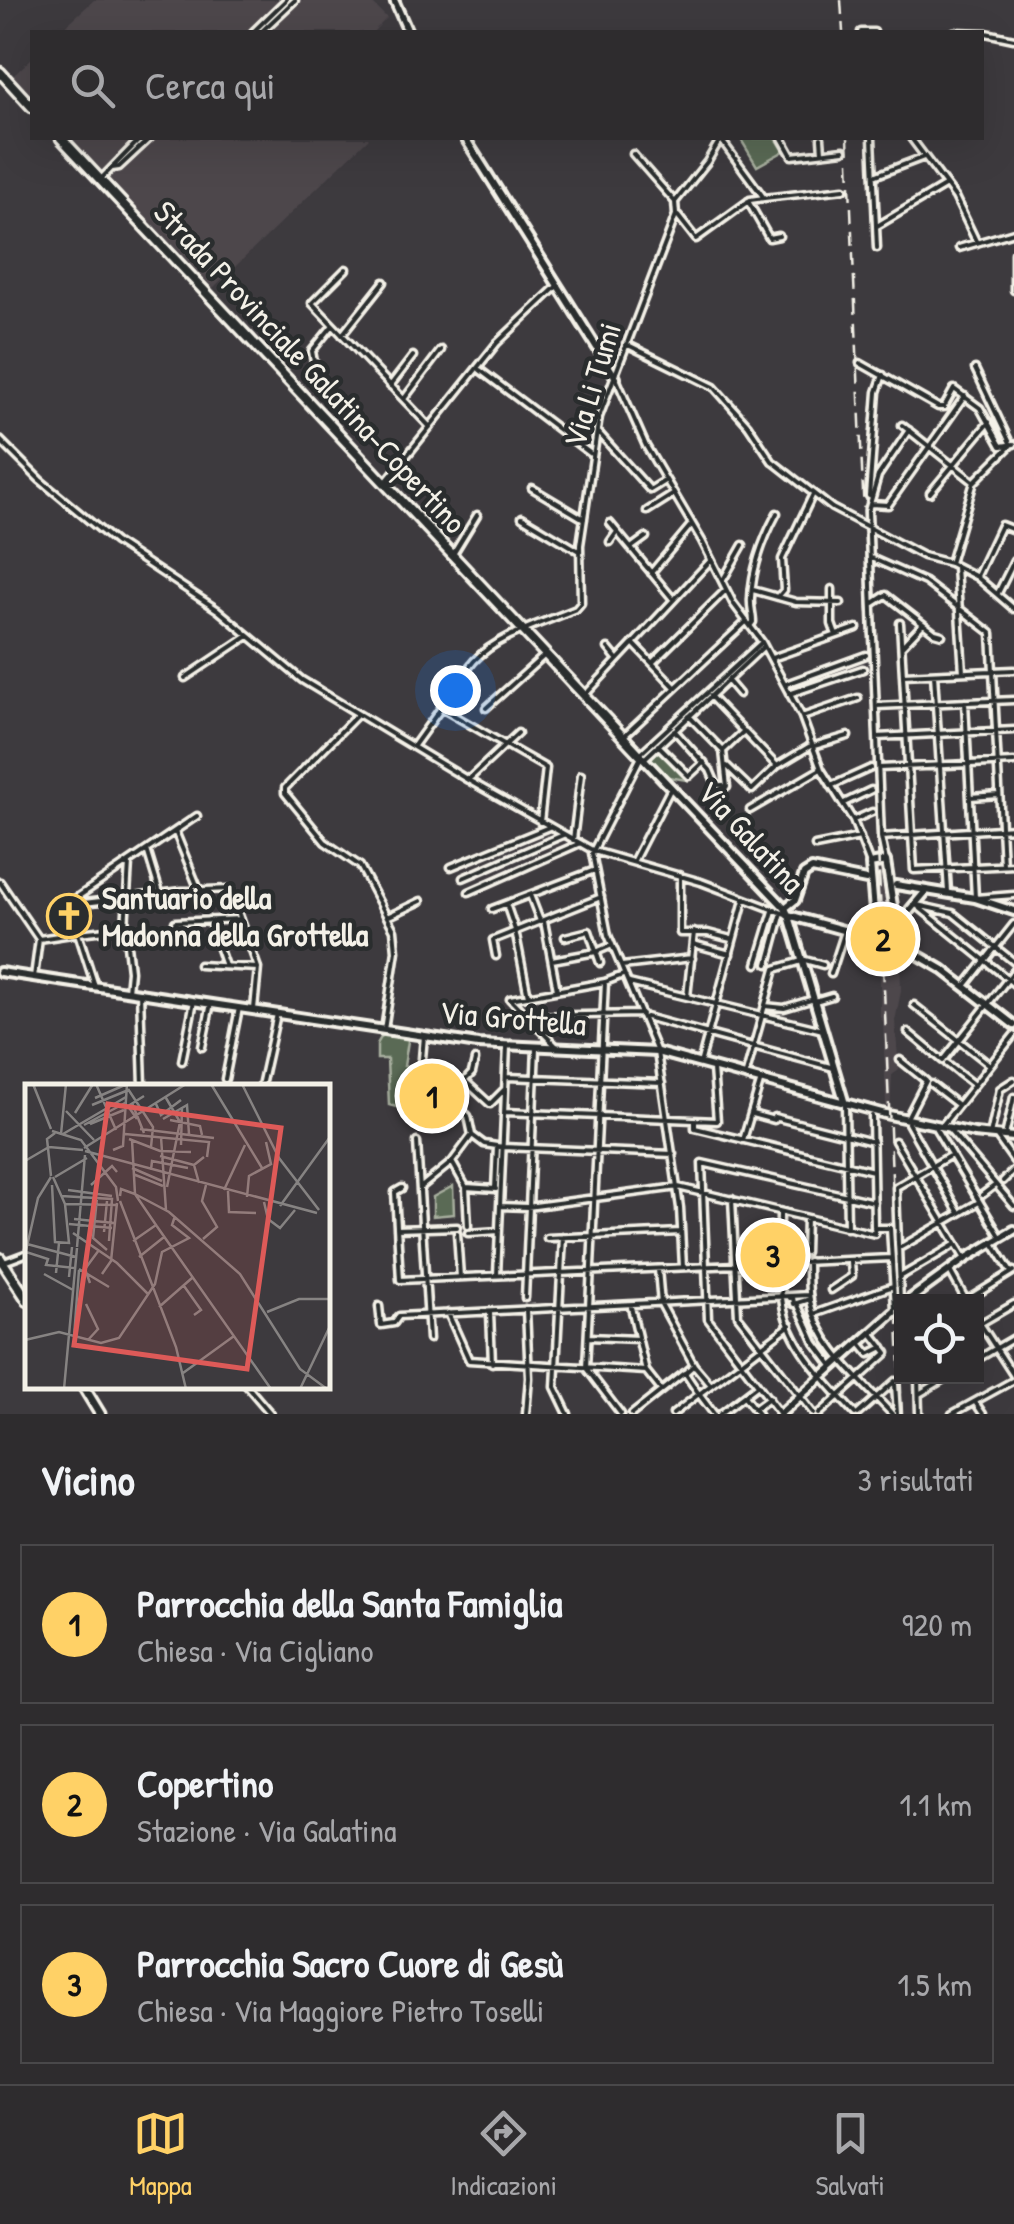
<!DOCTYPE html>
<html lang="it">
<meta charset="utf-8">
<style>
body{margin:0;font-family:"Patrick Hand",sans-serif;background:#363436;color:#f1f3f6}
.controls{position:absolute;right:30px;bottom:30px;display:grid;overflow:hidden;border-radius:0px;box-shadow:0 10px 40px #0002}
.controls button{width:90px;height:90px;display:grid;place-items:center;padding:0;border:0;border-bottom:2px solid #49484a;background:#2e2c2e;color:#f1f3f6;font:50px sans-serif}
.you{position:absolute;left:455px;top:690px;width:35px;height:35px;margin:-25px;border:8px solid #fff;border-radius:50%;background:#1a73e8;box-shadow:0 0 0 15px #1a73e833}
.badge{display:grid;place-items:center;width:65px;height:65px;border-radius:50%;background:#ffd166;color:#111;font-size:32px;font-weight:700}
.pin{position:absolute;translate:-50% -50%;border:5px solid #fff;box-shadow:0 2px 10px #0006}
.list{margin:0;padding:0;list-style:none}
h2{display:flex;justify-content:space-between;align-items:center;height:130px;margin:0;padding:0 40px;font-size:42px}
h2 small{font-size:32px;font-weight:400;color:#a7a7aa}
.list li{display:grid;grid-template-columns:65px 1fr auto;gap:30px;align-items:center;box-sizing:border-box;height:160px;margin:0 20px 20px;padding:0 20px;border:2px solid #49484a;border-radius:0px}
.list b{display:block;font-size:38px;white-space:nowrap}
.list p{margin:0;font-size:32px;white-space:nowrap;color:#a7a7aa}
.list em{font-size:32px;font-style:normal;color:#a7a7aa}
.icon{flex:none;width:55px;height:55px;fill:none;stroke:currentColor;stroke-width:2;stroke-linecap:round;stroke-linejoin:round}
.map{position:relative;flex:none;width:1014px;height:1414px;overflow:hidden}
.search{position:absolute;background:#2e2c2e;box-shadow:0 10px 40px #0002;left:30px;right:30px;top:30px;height:110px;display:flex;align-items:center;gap:25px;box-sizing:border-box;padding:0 35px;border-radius:0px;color:#a7a7aa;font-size:38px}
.sheet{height:670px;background:#2e2c2e}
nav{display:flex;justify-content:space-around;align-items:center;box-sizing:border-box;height:140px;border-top:2px solid #49484a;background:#2e2c2e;font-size:28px;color:#a7a7aa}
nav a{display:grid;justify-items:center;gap:5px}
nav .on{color:#ffd166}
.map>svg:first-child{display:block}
</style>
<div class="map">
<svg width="1014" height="1414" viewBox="0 0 1014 1414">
<rect width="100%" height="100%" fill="#3d3a3e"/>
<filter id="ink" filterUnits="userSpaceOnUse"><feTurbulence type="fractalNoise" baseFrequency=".01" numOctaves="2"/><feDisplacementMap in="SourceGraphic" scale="20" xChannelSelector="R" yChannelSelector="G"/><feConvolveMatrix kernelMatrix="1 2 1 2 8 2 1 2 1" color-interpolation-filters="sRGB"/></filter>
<g filter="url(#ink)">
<path fill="#4d474c" d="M94,0h275l18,18 -14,14h-314z
M32,58v39l-19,-21z
M71,138h298l-156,150z
M874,885l16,2 3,62 7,1 1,41 -6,30 4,49 -7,5 -2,45 -4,-15 -3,-83 -3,-5v-55z"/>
<path fill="#5a6b55" stroke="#a7ae9e" stroke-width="2.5" d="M740,138h36l8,13 -27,15z
M659,747l1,5 26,28 -23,-4 -15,-16z
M384,1032l25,3 -5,31 11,3 1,6 9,5 -17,30 -19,-5 -2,-46h-10v-15z
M453,1186l1,28 -21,2v-19z"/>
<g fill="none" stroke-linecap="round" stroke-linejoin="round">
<path stroke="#585558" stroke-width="6" stroke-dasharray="6 3" stroke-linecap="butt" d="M867,881l28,4"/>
<defs>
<path id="pedestrian" d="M1003,1181l11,-11"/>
<path id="minor" d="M253,32l33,-32
M261,32l34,-32
M861,32h13
M954,32l32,1 28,6
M720,138l44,60 80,-9
M782,138l10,18 52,-6
M821,138l1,14
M872,138l5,110
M911,138l44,59 22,46
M633,154l42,48
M112,168l7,-1 31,-29
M874,176l50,-19
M100,180l41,-42
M748,201l21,37 10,-2
M678,216l18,23 54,-39 14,-2
M877,226l69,-41
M959,248l55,-16
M1014,253v37
M346,269l-34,34 118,124
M342,335l42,-53
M626,344l88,43 34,38 24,36 60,47 91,48 27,7 27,14 37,32
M314,362l-2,-11 21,-26
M860,363l78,44h6l10,-18 26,19 21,38 13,-2
M480,370l111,84
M616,378l30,68 56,95 31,62 29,39 40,75 19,52 32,51 17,44
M390,386l23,-30
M404,399l37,-49
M902,425l72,57
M597,431l53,59 16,-10
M0,440l40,40 75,62 103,68 84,70 166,100 126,71 107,31 87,33
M385,483l112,-140 59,-56
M532,488l52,31
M930,493l59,-71
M869,496l8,-104 6,-17
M871,504l17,1 77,-109
M647,511l27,-17
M522,517l57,34
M610,523l63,76
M610,542l7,-10
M631,548l15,-11
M452,556l25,-41
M871,558l54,24 66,51 12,232
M950,563l24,-81 37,-37 -36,-76
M956,567l7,105
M651,573l41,-49
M977,576l24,-51 13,5
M723,580l20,-35
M832,589v35l4,11
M753,590l43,12 45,1
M998,593l16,-32
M778,597l6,-7 -2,-31 31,-65
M872,604l14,-9 49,38 7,2
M900,623l14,247 100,-5
M750,626l3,-4c0,-8 -3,-16 -2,-24 1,-29 12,-59 26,-85
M633,643l42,44
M902,646l21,-22
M608,648l9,11
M772,658l85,-30
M652,663l74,-73
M934,674l14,218
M903,675l111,-5
M185,678l63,-42
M728,681l11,13
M786,684l80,-29
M789,694l74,-25
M585,695l126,-135
M710,696l66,69
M965,702l10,196 39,-3
M876,706l138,-6
M486,708l60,-54
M358,714l-73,74v5l40,49 35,24 34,64 2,21 -12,79
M802,717l56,-19
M674,730l36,40 6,14 11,3 -4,-36 -34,-35
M623,737l124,-116
M877,737l137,-7
M658,745l31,31 15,-14
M814,746l34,-10
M413,747l28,-39
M723,751l21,-20
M640,754l122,-112
M641,757l-49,96 16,82 49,117 23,156 3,59
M644,759l120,-113
M727,766l25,24 25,-24 35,-21
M879,768l135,-6
M468,780l50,-47
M831,786l40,-18
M970,797l29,-2
M844,803l27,-13
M750,810l69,-40
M854,820l18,-8
M540,822l6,-54 -105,-60c11,-15 21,-33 33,-47 24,-26 69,-38 102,-52l5,-6 -1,-58 19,-128 77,-202 -1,-13 32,-40 14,-24
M175,831l24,59
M881,837l133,-9
M573,840l8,-65
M815,846l45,-9
M147,850l14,46
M886,861l-5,-24 -13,-326 10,-35 31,-46
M633,862l38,-74
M451,867l98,-40
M680,875v58h28l23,6
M463,878l100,-43
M0,882l39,57 -5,38
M469,892l109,-48
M530,895l10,26
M76,904l106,-13 48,-2 28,79 -4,41
M506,904l9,26 13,66
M915,904l99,80
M917,905l36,8 61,49
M492,909l103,-39
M387,917l34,-16
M209,920l16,46
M544,921l13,69
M175,922l65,-3
M565,937l24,-6 11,32
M39,939l39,-6 -2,-35 121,-82
M693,944l37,10
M496,956l-3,-16 108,-43
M552,960l44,-8 14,-6
M757,964l16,-53
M768,964l13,-48
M199,965l59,3
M622,966l70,-8
M831,974l14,-43
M605,982l-19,386 35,46
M629,983l194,47
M95,986l-17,-53 47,-5
M965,986l49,-62
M128,991l2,-20 -5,-43 4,-65
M140,992l3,94
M687,997l7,-65
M510,999l95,-17 18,-7
M510,999l46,47
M815,1001l17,-5
M914,1005l76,60
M765,1006l19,2 30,-9
M527,1016l115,-2
M646,1017l188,51
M908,1032l35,29 71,-90
M202,1047l9,-44
M900,1060l26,21 -18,35
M182,1061l12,-60
M700,1064l44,-164
M947,1064l27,21
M507,1077l155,6
M745,1077l30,-108 30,-9 18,5
M225,1079l14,-71
M465,1081l25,23 15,-15
M931,1084l27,21
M261,1086l16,-72
M449,1098l23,-25 3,-13
M845,1104l2,124
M505,1112l212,9 -4,-52
M752,1114l22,6v-3l99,25
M872,1116l2,110
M695,1121v7l178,43
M908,1123l51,90
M933,1124l67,112
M941,1127l73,-92
M949,1129l65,77
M472,1135l12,9 19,3 170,7
M990,1135l10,-46 14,-9
M1005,1136l9,-39
M997,1137l17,24
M743,1140l17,-57
M895,1141l70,118
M417,1142l12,197
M452,1162l14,25 2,39
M466,1187l30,2
M402,1188l-7,4 5,88 492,-22
M420,1188l32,-26 20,-27 -4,-19 -47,-46 3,-34
M495,1189l2,-43
M982,1195l12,-9
M732,1199l6,117 76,98
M500,1206l27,1 151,-20 197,47 -1,-6h16l5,81
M780,1212c0,30 -2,63 3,93 7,42 45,79 72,109
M397,1229l60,-2
M457,1233l3,44
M468,1233l31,-2
M563,1237l-8,150 13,27
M547,1238l134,-6
M993,1243l18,29
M901,1247l78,-45
M805,1252l1,-34
M808,1261c0,13 0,27 2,40 9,45 52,80 82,113
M4,1262l24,-9
M658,1269l3,35 33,61
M950,1271l17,31
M497,1275l10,-229
M900,1277l56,-33
M831,1290l21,-14 -1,-14
M525,1298l11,-250
M790,1298l3,-1 1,7 16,-5
M964,1302l50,-31
M797,1303l18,40 18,24
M900,1304l-4,-117 55,-32
M379,1306l2,19 13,-2 5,-7 410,-21
M631,1307l15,64 15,19
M526,1310l3,68 -3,36
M448,1313l21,47 177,11
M490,1313l2,50
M814,1314l79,-28
M976,1317l38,59
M976,1326l38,-22
M588,1337l50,2
M860,1343l9,11 14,-7
M976,1360l38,-22
M918,1376l1,38
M895,1384l2,30
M711,1385l-17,-20 -9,8 14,21c31,-23 61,-46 91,-69
M247,1386l24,28
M919,1394l30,-18
M744,1396l14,18
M975,1402l8,12
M754,1409l15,-11
M632,1414l52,-41
M673,1414l26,-20 15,20
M720,1414l38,-29
M780,1414l-72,-95 -6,-156 172,39
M819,1414l68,-61 -14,-18
M858,1414l37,-33
M952,1414l62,-34"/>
<path id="tertiary" d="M394,0l14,32
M465,138l151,240
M640,755l145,153 3,7 84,23 4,-3 -6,-71 16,-3 13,83 43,25 72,56
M896,885l79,13 39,13
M785,908l10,-8 9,-26 8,-5 54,11
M789,916l56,188
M899,933v-10l27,-32
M0,972l478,72 179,8 232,63 85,18 40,4
M906,1302l59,-43 49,-29
M780,1414l122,-109"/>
<path id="secondary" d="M0,72l32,35
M61,138l579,617
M0,1258l28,43
M83,1386l17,28"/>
</defs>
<use href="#pedestrian" stroke="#f4f1e8" stroke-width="11"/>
<use href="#minor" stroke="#f4f1e8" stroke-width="11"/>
<use href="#tertiary" stroke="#f4f1e8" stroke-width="14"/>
<use href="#secondary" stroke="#f4f1e8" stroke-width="15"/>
<use href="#pedestrian" stroke="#2a2d2e" stroke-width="4"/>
<use href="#minor" stroke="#2a2d2e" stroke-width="4"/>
<use href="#tertiary" stroke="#2a2d2e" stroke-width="6"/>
<use href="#secondary" stroke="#2a2d2e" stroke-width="8"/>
<path stroke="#f4f1e8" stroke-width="2.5" stroke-dasharray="15 8" stroke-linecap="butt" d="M841,0l2,32
M848,138l54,1276"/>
</g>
</g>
<defs>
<symbol id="church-ring" viewBox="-11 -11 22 22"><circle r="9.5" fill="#2a2d2e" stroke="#ffd166" stroke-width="1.5"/><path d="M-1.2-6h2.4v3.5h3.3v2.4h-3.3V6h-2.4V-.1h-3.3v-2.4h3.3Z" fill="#ffd166"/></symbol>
</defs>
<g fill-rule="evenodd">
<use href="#church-ring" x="44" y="891" width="50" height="50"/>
</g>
<g text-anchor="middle" stroke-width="9" stroke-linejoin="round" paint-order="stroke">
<g font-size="32" fill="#f4f1e8" stroke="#2a2d2e">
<text transform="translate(310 367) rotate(47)" y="11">Strada Provinciale Galatina-Copertino</text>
<text transform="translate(592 385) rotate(-73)" y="11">Via Li Tumi</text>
<text transform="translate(751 837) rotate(47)" y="11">Via Galatina</text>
<text transform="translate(513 1018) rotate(5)" y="11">Via Grottella</text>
</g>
<g font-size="32" font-weight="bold" fill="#f4f1e8" stroke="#2a2d2e" text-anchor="start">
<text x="102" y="909">Santuario della<tspan x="102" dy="37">Madonna della Grottella</tspan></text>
</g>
</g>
<g transform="translate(25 1084)">
<rect width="305" height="305" fill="#3d3a3e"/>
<path fill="none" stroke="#868382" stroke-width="2.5" d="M8,0l18,45M71,0l20,46M186,0l51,84M217,0l37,74 40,52M103,5l25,38 -2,20M70,14l32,-14 -4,62 -10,4M141,14l14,24 -13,65M107,19l12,30M131,20l5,11 20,-15M67,21l34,-14M41,27l28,29M50,29l18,-29M112,35l-9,-13 16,-10M138,35l24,-14 2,29M145,36l30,6 2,9M65,40l34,-14M59,41l41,-22M115,45l74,9M27,47l29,9 35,47 2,14M36,50l5,-50M38,50l63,-37M100,50l84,8 -2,15M136,53l5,73M104,55l31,12 31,1M107,56l3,54 34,18 71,62 60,95 27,20M156,61l1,-38M59,64l102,-64M60,67l232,62M135,72l34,9M0,77l24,-14 34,3M107,84l30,13M126,86l1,-9 36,7M108,90l30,12M26,92l-4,-37 8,-6M30,93l32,-19M174,99l-5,-18 10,-8M27,101l3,57 14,1 -4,-39 -12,-27M66,101l21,-19 5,6M43,106l44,6M199,106l21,-45M203,107l1,21 27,1M36,112l51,3 -3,42M95,112l1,-7 14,5 21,31 -23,16M222,113l2,-21 22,-12 -5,-22M72,114l-4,40 14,12M95,117l56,146 10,42M239,118l4,17 12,9 15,-18M40,120l51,1M255,122l50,-69M49,135l40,4M44,140l43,4M131,141l115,164M79,148l3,-31M48,149l44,30 32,32M178,155l14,-12 -15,-26 4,-16M2,160l49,13M52,163l8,-92M1,168l22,7 -2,6 29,3M0,171l13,-57 13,-21M114,173l25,-20M54,185l30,18M31,189l3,-30M19,190l29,16M77,190l9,-13 6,-58M44,193l3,-30M65,199l-5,-14 14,-19M159,202l17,24 -7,5M61,220l12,25 -10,11M134,223l33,-29M242,228l32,-13h31M49,253l5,-67M0,256l34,-8 42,11 18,-5 36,-54 7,-32 27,-14 -17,-13 3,-9M158,289l51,-37M39,305l13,-141M275,305l30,-63"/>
<path fill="#de5a58" fill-opacity="0.15" stroke="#de5a58" stroke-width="5" d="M83,20l173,24 -34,241 -173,-24z"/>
<rect width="305" height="305" fill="none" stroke="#f4f1e8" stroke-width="5"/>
</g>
</svg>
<div class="controls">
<button><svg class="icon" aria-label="locate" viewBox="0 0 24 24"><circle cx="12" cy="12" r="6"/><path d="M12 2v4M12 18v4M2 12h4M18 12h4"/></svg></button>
</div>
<div class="you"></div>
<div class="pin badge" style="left:432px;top:1096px">1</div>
<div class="pin badge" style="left:883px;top:939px">2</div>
<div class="pin badge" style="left:773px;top:1255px">3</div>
<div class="search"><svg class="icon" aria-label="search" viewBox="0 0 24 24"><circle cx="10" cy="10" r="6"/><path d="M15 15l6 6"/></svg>Cerca qui</div>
</div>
<section class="sheet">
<h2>Vicino<small>3 risultati</small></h2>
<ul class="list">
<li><span class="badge">1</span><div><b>Parrocchia della Santa Famiglia</b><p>Chiesa · Via Cigliano</p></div><em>920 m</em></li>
<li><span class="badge">2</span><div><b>Copertino</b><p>Stazione · Via Galatina</p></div><em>1.1 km</em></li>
<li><span class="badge">3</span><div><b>Parrocchia Sacro Cuore di Gesù</b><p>Chiesa · Via Maggiore Pietro Toselli</p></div><em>1.5 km</em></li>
</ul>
</section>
<nav>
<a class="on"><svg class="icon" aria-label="map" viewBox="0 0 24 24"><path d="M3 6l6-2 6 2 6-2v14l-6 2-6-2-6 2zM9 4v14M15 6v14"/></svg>Mappa</a>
<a><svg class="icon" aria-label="directions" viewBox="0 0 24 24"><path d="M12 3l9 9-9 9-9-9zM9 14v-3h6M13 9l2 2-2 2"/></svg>Indicazioni</a>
<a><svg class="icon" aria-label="saved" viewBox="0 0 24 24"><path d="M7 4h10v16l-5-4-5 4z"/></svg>Salvati</a>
</nav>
